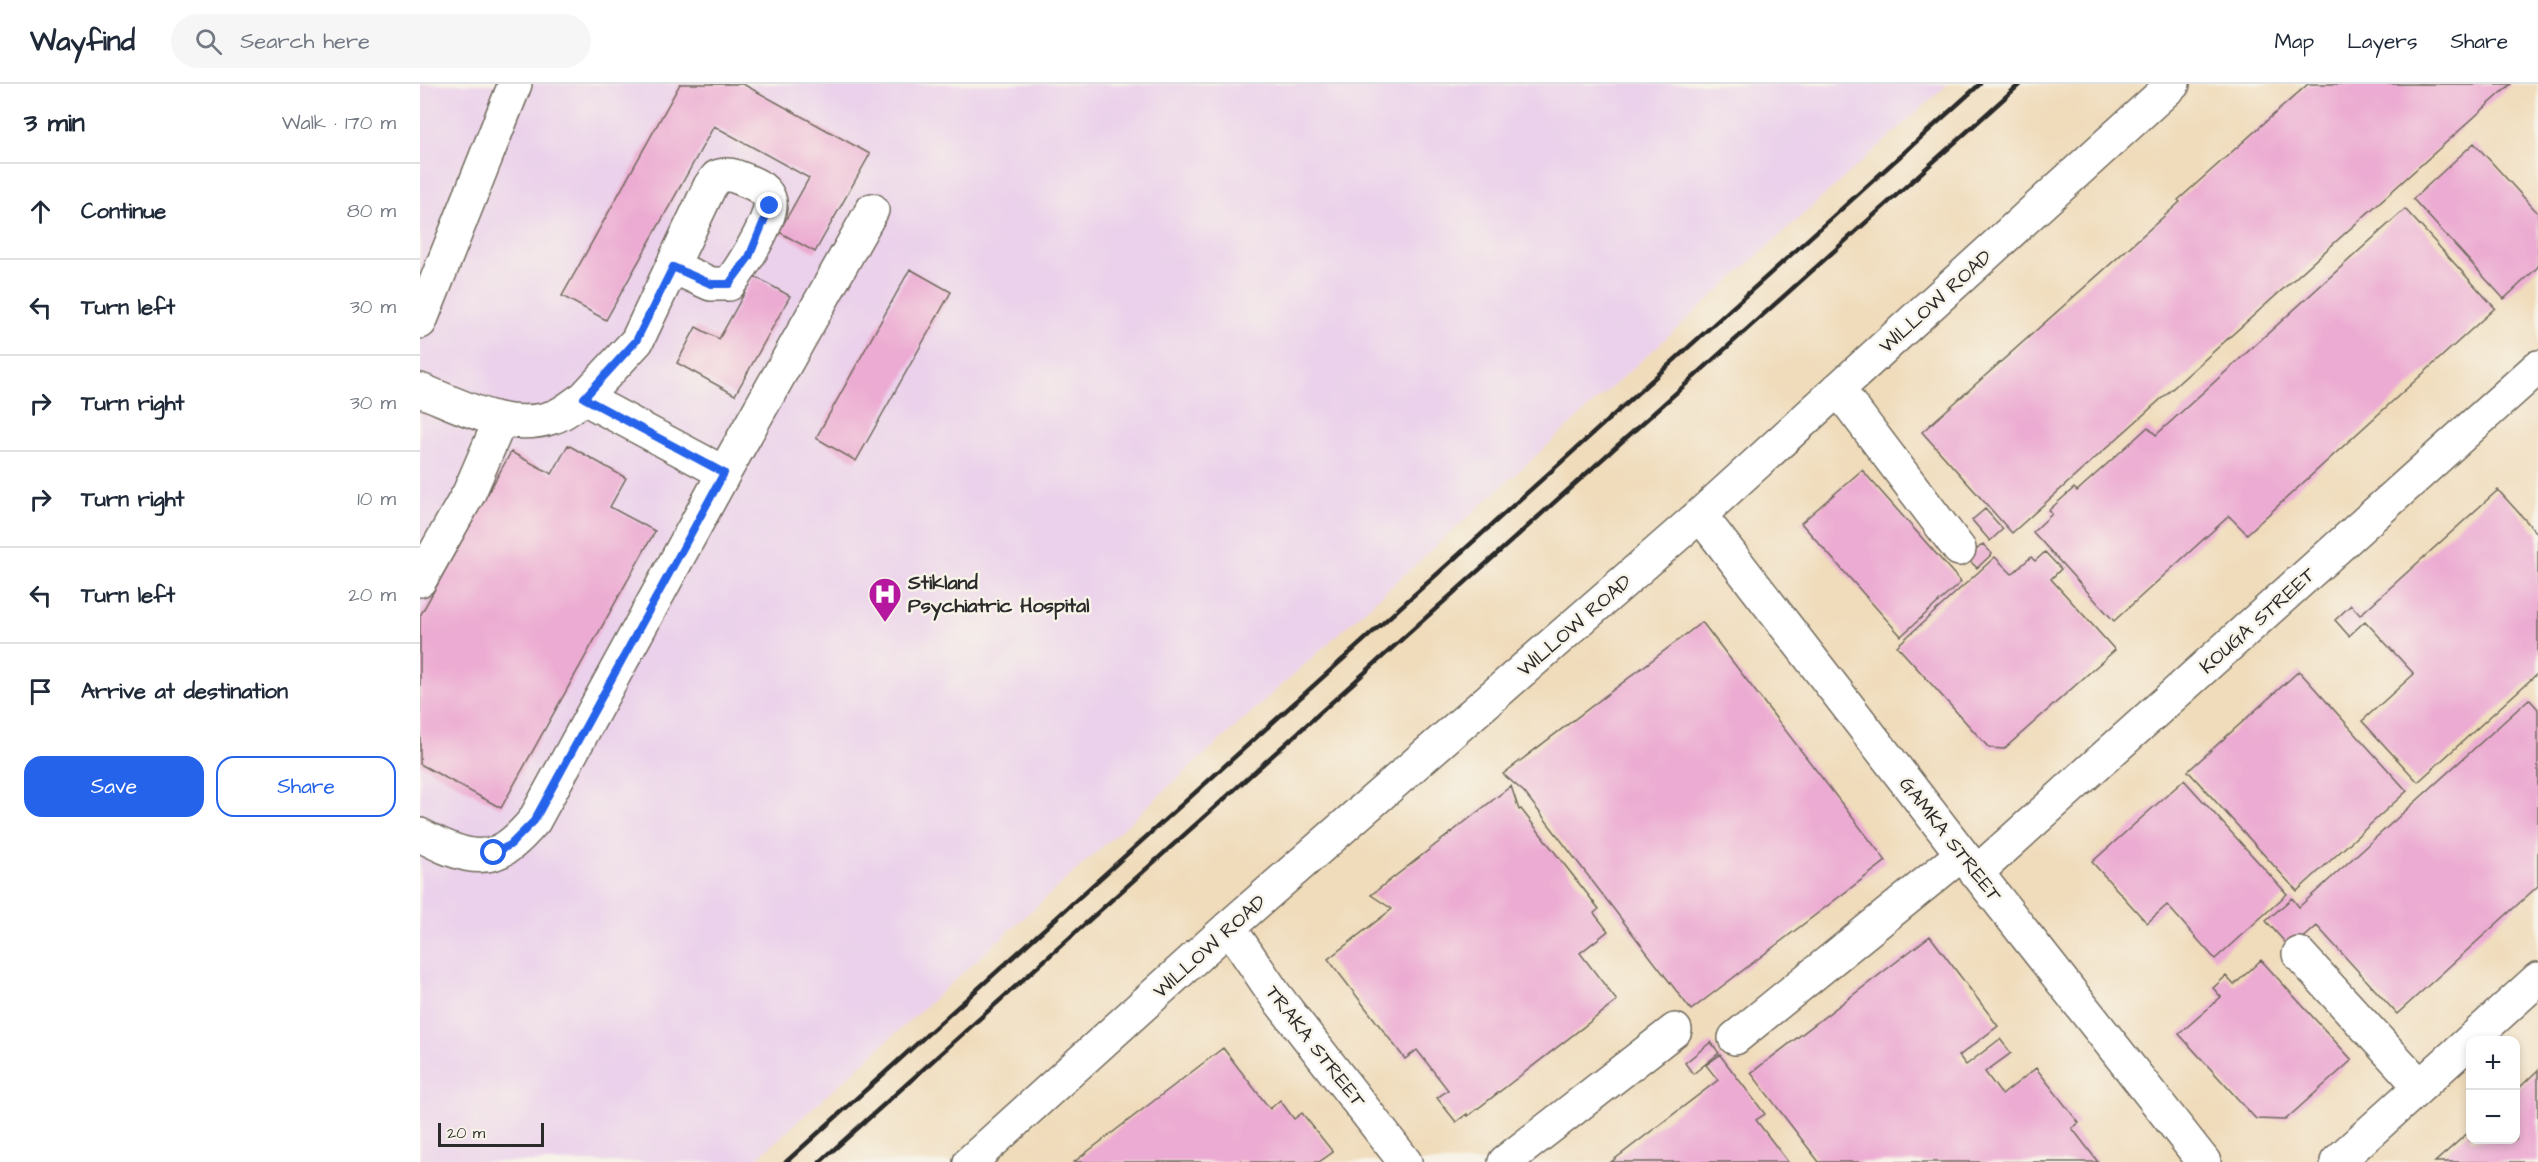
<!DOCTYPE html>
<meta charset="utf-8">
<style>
body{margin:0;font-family:"Architects Daughter",sans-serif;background:#f6f6f7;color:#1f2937}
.controls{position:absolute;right:18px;bottom:18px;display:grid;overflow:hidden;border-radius:12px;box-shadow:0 3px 9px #0003}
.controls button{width:54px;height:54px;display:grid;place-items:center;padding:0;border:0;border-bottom:2px solid #e0e1e3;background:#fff;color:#1f2937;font:30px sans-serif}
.scale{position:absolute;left:18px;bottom:15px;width:106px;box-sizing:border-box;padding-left:6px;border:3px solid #2b2b2b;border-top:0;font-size:16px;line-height:21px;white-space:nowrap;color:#2b2b2b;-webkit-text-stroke:4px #f7f3e8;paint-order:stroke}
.stop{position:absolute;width:18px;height:18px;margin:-14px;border:4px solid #2563eb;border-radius:50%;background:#fff}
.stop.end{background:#2563eb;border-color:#fff;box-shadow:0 2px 6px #0008}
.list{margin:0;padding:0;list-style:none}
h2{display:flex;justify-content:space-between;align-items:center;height:78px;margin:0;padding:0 24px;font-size:26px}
h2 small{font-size:20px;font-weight:400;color:#747a83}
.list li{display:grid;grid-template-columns:39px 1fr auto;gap:18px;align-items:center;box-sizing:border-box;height:96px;padding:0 24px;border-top:2px solid #e0e1e3}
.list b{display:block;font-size:22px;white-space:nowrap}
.list em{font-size:20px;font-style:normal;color:#747a83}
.actions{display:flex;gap:12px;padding:18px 24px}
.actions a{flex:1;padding:14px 0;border:2px solid #2563eb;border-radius:18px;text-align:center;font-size:21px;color:#2563eb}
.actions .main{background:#2563eb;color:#fff}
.icon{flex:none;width:33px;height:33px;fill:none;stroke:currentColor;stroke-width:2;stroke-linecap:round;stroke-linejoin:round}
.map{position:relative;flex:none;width:2118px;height:1078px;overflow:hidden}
header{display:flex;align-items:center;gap:36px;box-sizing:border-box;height:84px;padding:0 30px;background:#fff;border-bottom:2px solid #e0e1e3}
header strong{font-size:28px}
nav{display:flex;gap:33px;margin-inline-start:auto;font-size:21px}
.search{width:420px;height:54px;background:#f6f6f7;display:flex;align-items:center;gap:15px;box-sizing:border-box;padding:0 21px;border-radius:33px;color:#747a83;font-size:22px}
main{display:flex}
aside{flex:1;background:#fff}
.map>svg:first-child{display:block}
</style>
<header>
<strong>Wayfind</strong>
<div class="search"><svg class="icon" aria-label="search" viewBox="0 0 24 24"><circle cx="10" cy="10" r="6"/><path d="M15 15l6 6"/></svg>Search here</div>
<nav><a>Map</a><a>Layers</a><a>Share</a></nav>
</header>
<main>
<aside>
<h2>3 min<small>Walk · 170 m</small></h2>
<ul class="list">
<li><svg class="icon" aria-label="ahead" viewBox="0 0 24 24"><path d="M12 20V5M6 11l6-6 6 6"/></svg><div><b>Continue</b></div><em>80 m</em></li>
<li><svg class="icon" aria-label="left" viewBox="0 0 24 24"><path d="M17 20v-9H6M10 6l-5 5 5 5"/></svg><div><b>Turn left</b></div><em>30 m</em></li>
<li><svg class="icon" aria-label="right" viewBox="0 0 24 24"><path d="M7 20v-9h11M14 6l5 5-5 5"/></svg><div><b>Turn right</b></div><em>30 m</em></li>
<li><svg class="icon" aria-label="right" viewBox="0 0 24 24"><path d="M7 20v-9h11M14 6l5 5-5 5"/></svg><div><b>Turn right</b></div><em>10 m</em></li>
<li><svg class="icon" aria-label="left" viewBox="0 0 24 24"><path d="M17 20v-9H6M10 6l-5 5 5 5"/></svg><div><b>Turn left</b></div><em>20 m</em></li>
<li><svg class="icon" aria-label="arrive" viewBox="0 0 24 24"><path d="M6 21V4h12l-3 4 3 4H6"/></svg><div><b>Arrive at destination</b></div></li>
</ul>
<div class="actions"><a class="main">Save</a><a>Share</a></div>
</aside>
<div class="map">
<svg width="2118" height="1078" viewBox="0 0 2118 1078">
<rect width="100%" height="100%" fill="#f7f3e8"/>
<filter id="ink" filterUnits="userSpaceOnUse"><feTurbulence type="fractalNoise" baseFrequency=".0167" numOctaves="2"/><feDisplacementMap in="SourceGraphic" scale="12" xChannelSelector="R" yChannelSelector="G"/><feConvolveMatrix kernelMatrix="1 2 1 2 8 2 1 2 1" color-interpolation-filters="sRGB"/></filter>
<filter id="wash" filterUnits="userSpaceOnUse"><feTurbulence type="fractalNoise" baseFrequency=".008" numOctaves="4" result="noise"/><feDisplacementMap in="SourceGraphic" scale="24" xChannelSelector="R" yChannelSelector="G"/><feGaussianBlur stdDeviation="1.35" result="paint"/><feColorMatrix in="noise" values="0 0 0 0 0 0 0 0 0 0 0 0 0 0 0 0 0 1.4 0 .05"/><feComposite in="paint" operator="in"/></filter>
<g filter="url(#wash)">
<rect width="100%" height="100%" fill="#f0dcbb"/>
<path fill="#ebd1eb" d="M0,0h1528l-1195,1078h-333z"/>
<g id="blocks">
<path fill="#ecabd2" d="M260,0h63l127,70 -55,98 -36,-20 30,-54 -95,-52 -108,194 -44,-24z
M1888,0h203l-499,449 -90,-101 258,-230 -2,-2z
M2054,59l64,70v54l-34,32 -91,-100z
M1985,125l90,99 -248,226 -18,-18 -115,105 -81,-89 19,-18 -3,-4 25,-22 3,3 71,-64 8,8z
M490,185l41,23 -95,169 -40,-23z
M334,192l36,20 -55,99 -58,-32 19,-36 23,12z
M148,361l58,33 -16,29 45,24 -154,277 -81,-44v-148l91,-164 41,22z
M1442,386l99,112 -60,54 -100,-113z
M2078,406l40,44v139l-120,109 -56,-61 52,-47 -49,-53 -16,15 -14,-16 16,-15 9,10z
M1565,425l18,20 -13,12 -18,-21z
M1563,460l9,10 -15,14 -10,-10z
M1625,468l16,17 -10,10 64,71 -111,99 -15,-1 -92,-102 98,-89 17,17 19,-17 4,4z
M1282,538l184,239 -195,149 -167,-218 -21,-18z
M1879,587l108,120 -110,100 -109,-120z
M2109,615l9,10v177l-141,128 -80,-88 -26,23 -25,-28 26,-23 7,9z
M1764,696l103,114 -72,65 -48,-54 -20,18 -55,-61z
M1091,702l8,24 2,-1 78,100 -5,4 14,18 -28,22 37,48 -149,115 -1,-2 -11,8 -19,-24 11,-8 -31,-40 -12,9 -77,-100 64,-50 -21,-14z
M1510,852l68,90 -39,30 7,9 34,-26 11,14 -26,19 17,23 34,-27 43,55 -7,5 26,34h-279l-68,-89z
M1841,876l91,100 -67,60 -29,-1 -77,-85 42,-37 -8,-9 13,-12 8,9z
M1291,958l8,11 -26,21 -8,-11z
M803,964l47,61 10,-9 14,19 8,-6 31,39 -14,10h-76l-2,-2 -3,2h-164z
M1300,971l45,59 -9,6 32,42h-177l107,-82 -12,-15z
M2118,986v92h-103l35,-31v9h46v-49z"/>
</g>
</g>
<g filter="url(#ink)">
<use href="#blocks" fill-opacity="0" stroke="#70695d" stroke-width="1.5"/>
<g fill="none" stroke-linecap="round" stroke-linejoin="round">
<defs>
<path id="minor" d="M0,238l95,-238
M1418,305l121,160
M0,306c42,16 87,43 133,27 11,-3 21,-13 31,-19l140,75
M164,314l53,-57 73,-155 7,-9c11,-5 20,0 30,4 10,4 21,9 23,21 3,17 -30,68 -41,82h-18l-38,-17
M1280,431l262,339 242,308
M0,496l49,-87 31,-72
M0,751c28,14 62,33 91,9 8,-6 16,-15 23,-23l190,-348 148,-263
M1556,789l562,-506
M809,843l46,68 130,167
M1879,870l121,132
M1315,954l227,-184
M550,1078l259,-235 471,-412 473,-431
M1085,1078l170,-132
M1917,1078l201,-183"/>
</defs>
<use href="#minor" stroke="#70695d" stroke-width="36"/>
<use href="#minor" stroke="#fff" stroke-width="33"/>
<path stroke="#2b2b2b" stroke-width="4.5" d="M366,1078l1194,-1078
M400,1078l1200,-1078"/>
</g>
</g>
<g fill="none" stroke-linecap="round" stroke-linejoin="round" filter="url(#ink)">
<path stroke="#2563eb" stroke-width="8" d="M74,769l16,-8 24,-24 190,-348 -140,-75 52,-57 37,-74 38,17h18l20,-27 21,-51"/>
</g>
<defs>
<symbol id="hospital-pin" viewBox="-11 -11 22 30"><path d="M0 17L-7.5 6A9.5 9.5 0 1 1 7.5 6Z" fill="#b5179e" stroke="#f7f3e8"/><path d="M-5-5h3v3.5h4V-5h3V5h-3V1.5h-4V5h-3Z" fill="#fff"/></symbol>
</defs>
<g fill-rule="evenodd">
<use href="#hospital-pin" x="446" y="491" width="38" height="52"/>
</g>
<g text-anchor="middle" stroke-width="5" stroke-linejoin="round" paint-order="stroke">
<g font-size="20" fill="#2b2b2b" stroke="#f7f3e8">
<text transform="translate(1515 217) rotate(-42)" y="7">WILLOW ROAD</text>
<text transform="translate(1837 536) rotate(-42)" y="7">KOUGA STREET</text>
<text transform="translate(1154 541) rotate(-41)" y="7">WILLOW ROAD</text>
<text transform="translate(1531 755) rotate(52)" y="7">GAMKA STREET</text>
<text transform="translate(789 862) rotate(-42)" y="7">WILLOW ROAD</text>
<text transform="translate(896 962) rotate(52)" y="7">TRAKA STREET</text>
</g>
<g font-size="20" font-weight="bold" fill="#2b2b2b" stroke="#f7f3e8" text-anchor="start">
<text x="488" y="505">Stikland<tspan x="488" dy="23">Psychiatric Hospital</tspan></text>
</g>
</g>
</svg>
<div class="controls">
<button>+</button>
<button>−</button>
</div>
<div class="scale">20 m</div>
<div class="stop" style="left:74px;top:769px"></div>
<div class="stop end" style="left:350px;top:122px"></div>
</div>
</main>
